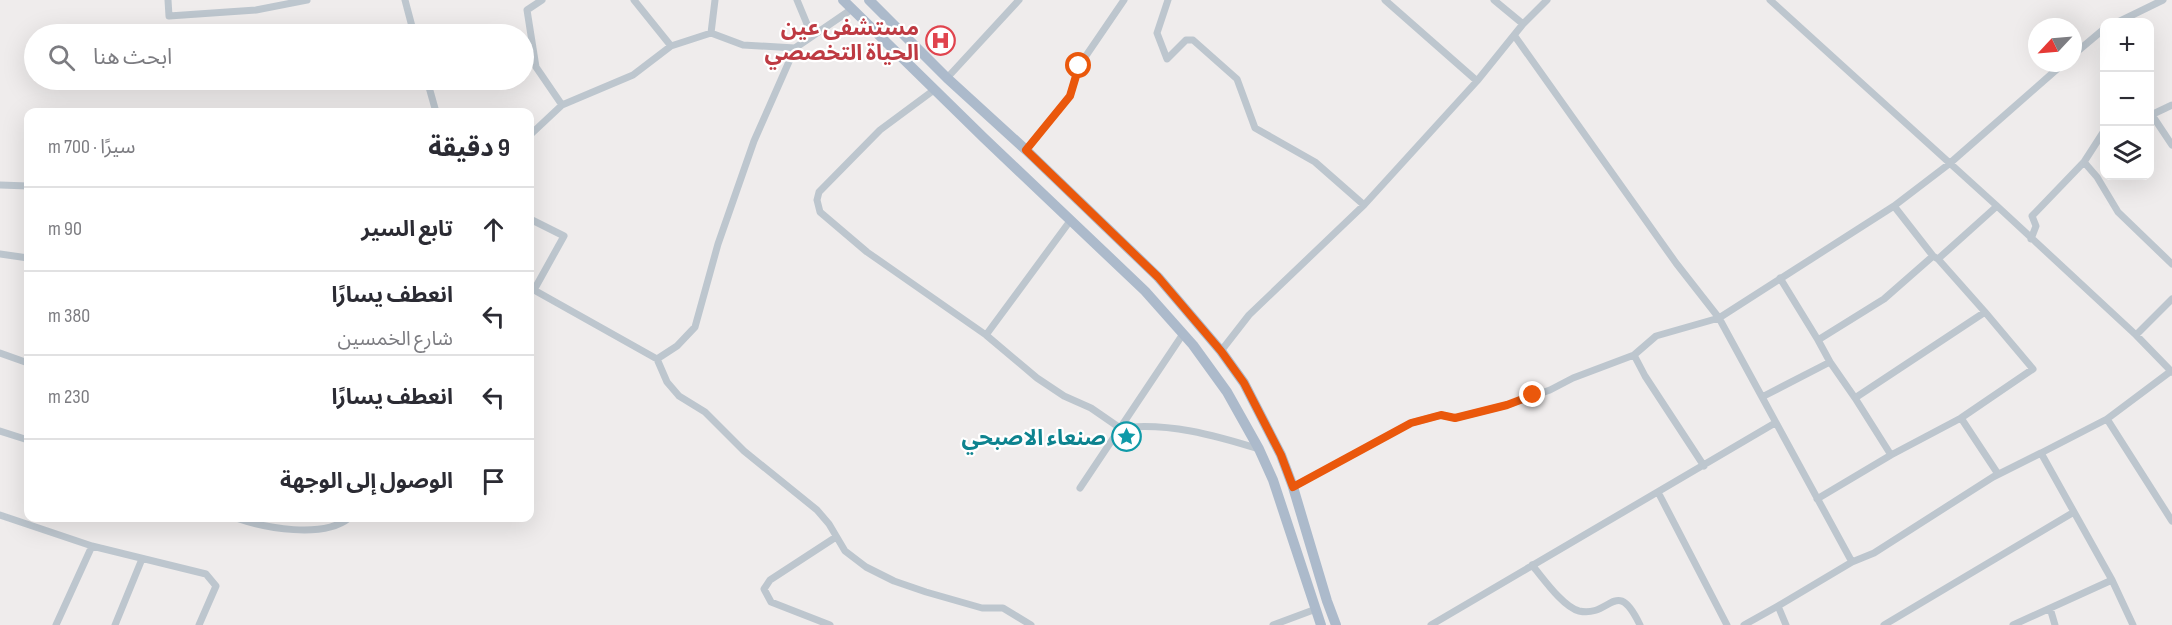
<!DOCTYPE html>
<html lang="ar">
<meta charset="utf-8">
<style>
body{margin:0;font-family:"Sofia Sans Condensed","Noto Sans Arabic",sans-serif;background:#f7f7f7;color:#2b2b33;direction:rtl}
.controls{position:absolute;right:18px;top:18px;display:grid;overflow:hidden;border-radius:12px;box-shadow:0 6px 24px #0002}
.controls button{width:54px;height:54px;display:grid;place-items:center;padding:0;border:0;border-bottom:2px solid #e1e1e2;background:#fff;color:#2b2b33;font:30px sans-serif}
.compass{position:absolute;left:2028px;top:18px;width:54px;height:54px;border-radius:50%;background:#fff;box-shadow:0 6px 24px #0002;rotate:244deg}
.stop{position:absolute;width:18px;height:18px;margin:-14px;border:4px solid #ea580c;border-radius:50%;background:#fff}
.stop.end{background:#ea580c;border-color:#fff;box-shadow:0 2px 6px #0008}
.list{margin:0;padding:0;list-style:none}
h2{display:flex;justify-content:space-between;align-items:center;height:78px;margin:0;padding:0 24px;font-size:26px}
h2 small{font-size:20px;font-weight:400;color:#7c7c81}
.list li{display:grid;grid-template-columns:39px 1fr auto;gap:18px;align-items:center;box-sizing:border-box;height:84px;padding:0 24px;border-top:2px solid #e1e1e2}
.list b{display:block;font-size:22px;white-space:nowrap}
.list p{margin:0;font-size:20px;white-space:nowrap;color:#7c7c81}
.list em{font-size:20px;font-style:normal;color:#7c7c81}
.icon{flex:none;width:33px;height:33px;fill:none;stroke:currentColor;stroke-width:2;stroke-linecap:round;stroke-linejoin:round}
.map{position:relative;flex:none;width:2172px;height:625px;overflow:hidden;direction:ltr}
.search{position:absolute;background:#fff;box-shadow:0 6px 24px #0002;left:24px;top:24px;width:510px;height:66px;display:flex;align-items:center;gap:15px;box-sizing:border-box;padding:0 21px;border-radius:33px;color:#7c7c81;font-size:22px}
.panel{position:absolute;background:#fff;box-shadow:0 6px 24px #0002;left:24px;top:108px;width:510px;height:414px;border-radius:12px;direction:rtl}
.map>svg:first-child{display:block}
</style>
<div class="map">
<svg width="2172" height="625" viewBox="0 0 2172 625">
<rect width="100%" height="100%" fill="#efecec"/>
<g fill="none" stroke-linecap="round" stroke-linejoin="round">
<path stroke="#bdc6ce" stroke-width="7" d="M168,0l1,16 87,-6 51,-10
M405,0l9,34
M542,0l-15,10 9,57 26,38 71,-30 38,-29 40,-13 32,12 52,3 57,-39
M634,0l37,46
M797,0l15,36
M1168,0l-11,33 10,26 19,-19h7l44,39 18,49 60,34 49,43 -115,110 -28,36
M1385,0l92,81 46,-57
M1494,0l29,24 24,-24
M1770,0l227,206 139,129 36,37
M2118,22l45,-22
M711,33l4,-33
M1514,35l162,228 43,55 -63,18 -22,19
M2073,55l31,-26
M947,78l72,-78
M427,80l9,32
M934,90l-54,40 -61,62 -2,8 3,12 47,40 119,83 51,43 27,18 27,12 29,20c48,-6 94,7 139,21
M2150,112l22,33
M2151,115l21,-10
M530,135l32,-30
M1026,150l44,-54 9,-30 45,-66
M2084,162l13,15 21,35 54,52
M0,185l28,1
M1364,205l113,-124
M1894,206l39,50
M530,219l34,17 -30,54 -2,-1
M2031,239l5,-13 -4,-10 52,-54 20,-31
M0,254l28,4
M1938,259l47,53 -130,86 -25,-36 -12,-22 66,-41 49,-43 5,3 59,-53
M1780,278l38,62
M534,290l123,69 20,-13 18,-19 23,-83 36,-103 41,-93
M986,335l84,-114
M2136,335l36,-36
M0,353l28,10
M657,359l10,23 12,14 26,16 39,39 73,59 12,14 16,27 21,16 28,14 32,11 56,16h21l28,17
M1830,362l-68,35 90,165
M2171,371l-64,48 65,102
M1762,397l-43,-79 175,-112 55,-42 115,-101
M1855,398l36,57 70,-37 37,56
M1961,418l72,-49 -48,-57
M0,431l28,9
M2041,453l66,-34
M1293,487l118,-64 30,-8 14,3 52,-13 43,-15 23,-12 61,-23 11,21 59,90
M1080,488l103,-154
M1658,492l69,133
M1817,499l74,-44
M0,515l92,31 -36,79
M236,518c29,10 87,21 113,0
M92,546l114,28 10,12 -17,39
M1532,565c11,13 31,42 47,46 32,7 37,-36 61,14
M2050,608l5,17
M115,625l27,-66
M830,625l-59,-23 -7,-13 6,-9 66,-43
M1273,625l43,-16
M1431,625l344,-202
M1744,625l34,-19
M1786,625l-8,-19 74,-44 22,-9 119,-76 48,-24 71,127
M1884,625l190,-113
M2013,625l99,-45 21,45"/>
<path stroke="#acbacb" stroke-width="10" d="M843,0l141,138 161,153 48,54 34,47 32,57 14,31 48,145
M869,0l78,78 79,72 132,127 63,74 23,32 37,72 12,32 34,114 9,24"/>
</g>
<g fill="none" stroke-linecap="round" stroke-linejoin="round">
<path stroke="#ea580c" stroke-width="8" d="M1079,66l-9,30 -44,54 132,127 63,74 23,32 37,72 12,32 118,-64 30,-8 14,3 52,-13 26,-10"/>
</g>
<defs>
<symbol id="hospital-ring" viewBox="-11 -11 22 22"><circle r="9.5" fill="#fff" stroke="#e0444e" stroke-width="1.5"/><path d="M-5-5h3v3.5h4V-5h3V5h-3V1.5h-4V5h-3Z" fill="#e0444e"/></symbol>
<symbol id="sight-ring" viewBox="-11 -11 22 22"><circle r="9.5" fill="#fff" stroke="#0f9aa8" stroke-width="1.5"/><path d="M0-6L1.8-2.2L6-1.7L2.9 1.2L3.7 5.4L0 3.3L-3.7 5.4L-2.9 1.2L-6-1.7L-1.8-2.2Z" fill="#0f9aa8"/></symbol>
</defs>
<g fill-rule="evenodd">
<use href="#hospital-ring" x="924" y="24" width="33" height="33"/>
<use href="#sight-ring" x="1110" y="420" width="33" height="33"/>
</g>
<g text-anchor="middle" stroke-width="4.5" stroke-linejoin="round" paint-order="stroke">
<g font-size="22" font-weight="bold" fill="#be3a42" stroke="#fff" text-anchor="end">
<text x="919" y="35">مستشفى عين<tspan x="919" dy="25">الحياة التخصصي</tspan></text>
</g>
<g font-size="22" font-weight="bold" fill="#0d838f" stroke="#fff" text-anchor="end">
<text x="1106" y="445">صنعاء الاصبحي</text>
</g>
</g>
</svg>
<div class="controls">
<button>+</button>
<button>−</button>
<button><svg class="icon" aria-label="layers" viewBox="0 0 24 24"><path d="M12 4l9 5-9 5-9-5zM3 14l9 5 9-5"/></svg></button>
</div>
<svg class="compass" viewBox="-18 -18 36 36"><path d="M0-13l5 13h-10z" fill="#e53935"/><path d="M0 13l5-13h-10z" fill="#7c7c81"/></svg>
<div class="stop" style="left:1079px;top:66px"></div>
<div class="stop end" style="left:1533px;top:395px"></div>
<div class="search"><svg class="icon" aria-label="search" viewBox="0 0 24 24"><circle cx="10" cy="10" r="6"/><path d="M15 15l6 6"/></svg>ابحث هنا</div>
<section class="panel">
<h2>9 دقيقة<small>سيرًا · 700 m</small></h2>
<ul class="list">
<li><svg class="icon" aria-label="ahead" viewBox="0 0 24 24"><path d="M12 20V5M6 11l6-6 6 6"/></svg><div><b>تابع السير</b></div><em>90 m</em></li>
<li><svg class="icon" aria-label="left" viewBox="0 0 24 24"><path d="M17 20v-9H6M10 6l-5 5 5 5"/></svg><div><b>انعطف يسارًا</b><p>شارع الخمسين</p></div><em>380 m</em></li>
<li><svg class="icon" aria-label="left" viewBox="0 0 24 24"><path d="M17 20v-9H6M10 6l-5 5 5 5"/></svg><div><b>انعطف يسارًا</b></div><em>230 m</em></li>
<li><svg class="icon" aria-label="arrive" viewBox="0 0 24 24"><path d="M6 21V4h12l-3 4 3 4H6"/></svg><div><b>الوصول إلى الوجهة</b></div></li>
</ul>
</section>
</div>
